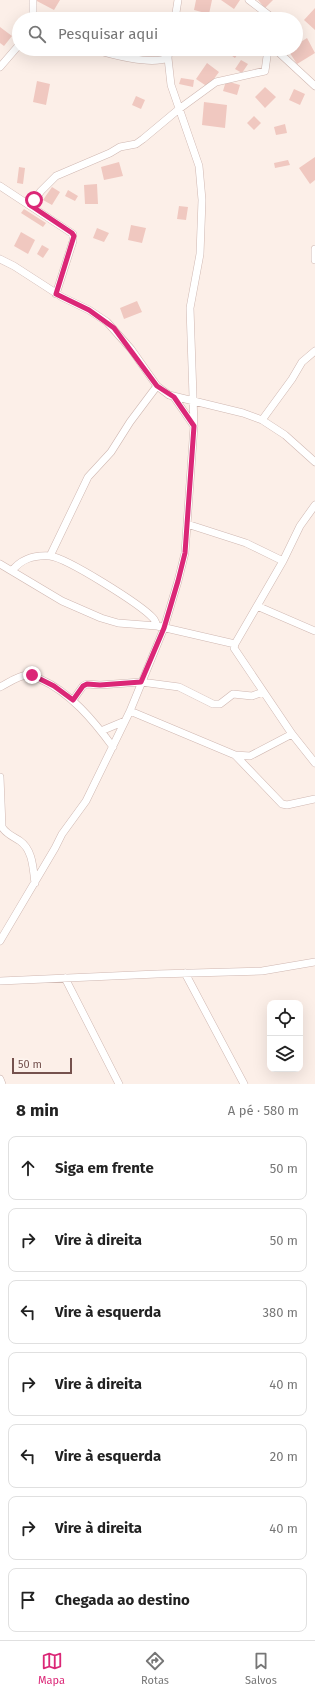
<!DOCTYPE html>
<html lang="pt">
<meta charset="utf-8">
<style>
body{margin:0;font-family:"Fira Sans",sans-serif;background:#f2f2f2;color:#222}
.controls{position:absolute;right:12px;bottom:12px;display:grid;overflow:hidden;border-radius:8px;box-shadow:0 4px 16px #0002}
.controls button{width:36px;height:36px;display:grid;place-items:center;padding:0;border:0;border-bottom:1px solid #e0e0e0;background:#fff;color:#222;font:20px sans-serif}
.scale{position:absolute;left:12px;bottom:10px;width:60px;box-sizing:border-box;padding-left:4px;border:2px solid #75514d;border-top:0;font-size:11px;line-height:14px;white-space:nowrap;color:#75514d;-webkit-text-stroke:3px #fef4ee;paint-order:stroke}
.stop{position:absolute;width:12px;height:12px;margin:-9px;border:3px solid #db2777;border-radius:50%;background:#fff}
.stop.end{background:#db2777;border-color:#fff;box-shadow:0 1px 4px #0008}
.list{margin:0;padding:0;list-style:none}
h2{display:flex;justify-content:space-between;align-items:center;height:52px;margin:0;padding:0 16px;font-size:17px}
h2 small{font-size:13px;font-weight:400;color:#767676}
.list li{display:grid;grid-template-columns:26px 1fr auto;gap:12px;align-items:center;box-sizing:border-box;height:64px;margin:0 8px 8px;padding:0 8px;border:1px solid #e0e0e0;border-radius:8px}
.list b{display:block;font-size:15px;white-space:nowrap}
.list em{font-size:13px;font-style:normal;color:#767676}
.icon{flex:none;width:22px;height:22px;fill:none;stroke:currentColor;stroke-width:2;stroke-linecap:round;stroke-linejoin:round}
.map{position:relative;flex:none;width:315px;height:1084px;overflow:hidden}
.search{position:absolute;background:#fff;box-shadow:0 4px 16px #0002;left:12px;right:12px;top:12px;height:44px;display:flex;align-items:center;gap:10px;box-sizing:border-box;padding:0 14px;border-radius:22px;color:#767676;font-size:15px}
.sheet{height:556px;background:#fff}
nav{display:flex;justify-content:space-around;align-items:center;box-sizing:border-box;height:56px;border-top:1px solid #e0e0e0;background:#fff;font-size:11px;color:#767676}
nav a{display:grid;justify-items:center;gap:2px}
nav .on{color:#db2777}
.map>svg:first-child{display:block}
</style>
<div class="map">
<svg width="315" height="1084" viewBox="0 0 315 1084">
<rect width="100%" height="100%" fill="#fcefe8"/>
<path fill="#f0c8c0" d="M35,0h25l-6,10z
M196,0h16l-3,14 -15,-4z
M221,0h19l-6,9z
M258,0h15l-8,8z
M315,8v22l-11,-10z
M0,27l12,9 -8,10 -4,-3z
M307,38l8,15 -18,11 -9,-14 8,-1v-4z
M227,49h14l-6,9 -10,-7z
M241,60l7,4 -6,9 -7,-4z
M207,63l12,9 -11,15 -12,-8z
M181,78l13,2 -1,7 -14,-3z
M37,81l13,3 -4,21 -13,-3z
M226,81l14,4 -3,10 -14,-4z
M265,87l11,10 -11,11 -10,-11z
M294,89l11,5 -5,11 -11,-5z
M136,96l9,4 -4,9 -9,-4z
M204,102l23,3 -2,23 -23,-3z
M254,116l7,7 -7,7 -7,-7z
M285,124l2,9 -11,2 -2,-8z
M315,157v23l-5,4 -11,-16z
M288,160l2,5 -15,3 -1,-5z
M119,162l4,14 -19,4 -3,-13z
M19,167l6,1 -2,16 -6,-1z
M97,184l1,20h-13l-1,-19z
M52,187l8,5 -8,13 -9,-5z
M68,190l10,6 -3,5 -10,-5z
M179,206l9,1 -2,13 -9,-1z
M24,209l22,14 -3,4 -22,-14z
M131,225l15,3 -4,15 -14,-3z
M97,228l12,5 -5,9 -11,-4z
M21,232l14,8 -7,14 -14,-8z
M42,245l7,4 -6,9 -6,-4z
M137,301l5,11 -18,7 -4,-11z"/>
<g fill="none" stroke-linecap="round" stroke-linejoin="round">
<defs>
<path id="minor" d="M33,0v19
M249,0l25,19
M175,19l3,-19
M93,49c19,6 57,16 75,9
M275,49l40,37
M0,67l19,-22
M0,186l73,48v7l-17,53
M30,205l11,-14 15,-15 54,-23 10,-6 16,-3 7,-5 36,-30 37,-27 49,-11 3,-22
M315,249v11
M0,259l14,7 48,31 27,13 18,12 24,27 26,37 12,9 74,18 19,7 23,15 30,27
M174,397l20,29
M262,420l30,-41 10,-17 13,-11
M315,505l-15,21 -17,35 -48,83 -1,4 58,86 23,29
M187,524l59,19 37,18
M50,556l38,-79 23,-25 19,-30 27,-36
M0,564l62,37 39,17 17,5 39,3 78,18
M12,571c9,-12 21,-16 38,-15 17,2 90,48 103,62 2,2 3,5 4,8
M257,606l58,25
M0,687c8,-4 19,-12 28,-12 4,0 8,2 12,4 30,13 54,42 73,68
M73,700l10,-14 4,-2 13,1 41,-3 38,5 34,17h7l13,-10 19,2 11,-4
M130,711l105,44 15,1 42,-22
M101,731l24,-10
M235,755l47,49 5,1 28,-6
M0,777l2,50c4,7 12,10 18,14 13,9 13,28 15,42
M0,941l55,-93 7,-14 24,-33 44,-90 34,-83 14,-47 7,-28 9,-127 -4,-118 10,-54 2,-54 -3,-34 -28,-81 -3,-27 1,-9
M185,973l59,111
M65,978l54,106
M0,981l157,-7 105,-3 53,-9
M0,1079l2,5"/>
</defs>
<use href="#minor" stroke="#cfb7b1" stroke-width="8"/>
<use href="#minor" stroke="#fff" stroke-width="7"/>
</g>
<g fill="none" stroke-linecap="round" stroke-linejoin="round">
<path stroke="#db2777" stroke-width="5" d="M32,675l22,11 19,14 10,-14 4,-2 13,1 41,-3 23,-54 14,-47 7,-28 9,-127 -20,-29 -17,-11 -43,-58 -25,-18 -33,-16 18,-58 -2,-3 -42,-28 4,-5"/>
</g>
</svg>
<div class="controls">
<button><svg class="icon" aria-label="locate" viewBox="0 0 24 24"><circle cx="12" cy="12" r="6"/><path d="M12 2v4M12 18v4M2 12h4M18 12h4"/></svg></button>
<button><svg class="icon" aria-label="layers" viewBox="0 0 24 24"><path d="M12 4l9 5-9 5-9-5zM3 14l9 5 9-5"/></svg></button>
</div>
<div class="scale">50 m</div>
<div class="stop" style="left:34px;top:200px"></div>
<div class="stop end" style="left:32px;top:675px"></div>
<div class="search"><svg class="icon" aria-label="search" viewBox="0 0 24 24"><circle cx="10" cy="10" r="6"/><path d="M15 15l6 6"/></svg>Pesquisar aqui</div>
</div>
<section class="sheet">
<h2>8 min<small>A pé · 580 m</small></h2>
<ul class="list">
<li><svg class="icon" aria-label="ahead" viewBox="0 0 24 24"><path d="M12 20V5M6 11l6-6 6 6"/></svg><div><b>Siga em frente</b></div><em>50 m</em></li>
<li><svg class="icon" aria-label="right" viewBox="0 0 24 24"><path d="M7 20v-9h11M14 6l5 5-5 5"/></svg><div><b>Vire à direita</b></div><em>50 m</em></li>
<li><svg class="icon" aria-label="left" viewBox="0 0 24 24"><path d="M17 20v-9H6M10 6l-5 5 5 5"/></svg><div><b>Vire à esquerda</b></div><em>380 m</em></li>
<li><svg class="icon" aria-label="right" viewBox="0 0 24 24"><path d="M7 20v-9h11M14 6l5 5-5 5"/></svg><div><b>Vire à direita</b></div><em>40 m</em></li>
<li><svg class="icon" aria-label="left" viewBox="0 0 24 24"><path d="M17 20v-9H6M10 6l-5 5 5 5"/></svg><div><b>Vire à esquerda</b></div><em>20 m</em></li>
<li><svg class="icon" aria-label="right" viewBox="0 0 24 24"><path d="M7 20v-9h11M14 6l5 5-5 5"/></svg><div><b>Vire à direita</b></div><em>40 m</em></li>
<li><svg class="icon" aria-label="arrive" viewBox="0 0 24 24"><path d="M6 21V4h12l-3 4 3 4H6"/></svg><div><b>Chegada ao destino</b></div></li>
</ul>
</section>
<nav>
<a class="on"><svg class="icon" aria-label="map" viewBox="0 0 24 24"><path d="M3 6l6-2 6 2 6-2v14l-6 2-6-2-6 2zM9 4v14M15 6v14"/></svg>Mapa</a>
<a><svg class="icon" aria-label="directions" viewBox="0 0 24 24"><path d="M12 3l9 9-9 9-9-9zM9 14v-3h6M13 9l2 2-2 2"/></svg>Rotas</a>
<a><svg class="icon" aria-label="saved" viewBox="0 0 24 24"><path d="M7 4h10v16l-5-4-5 4z"/></svg>Salvos</a>
</nav>
